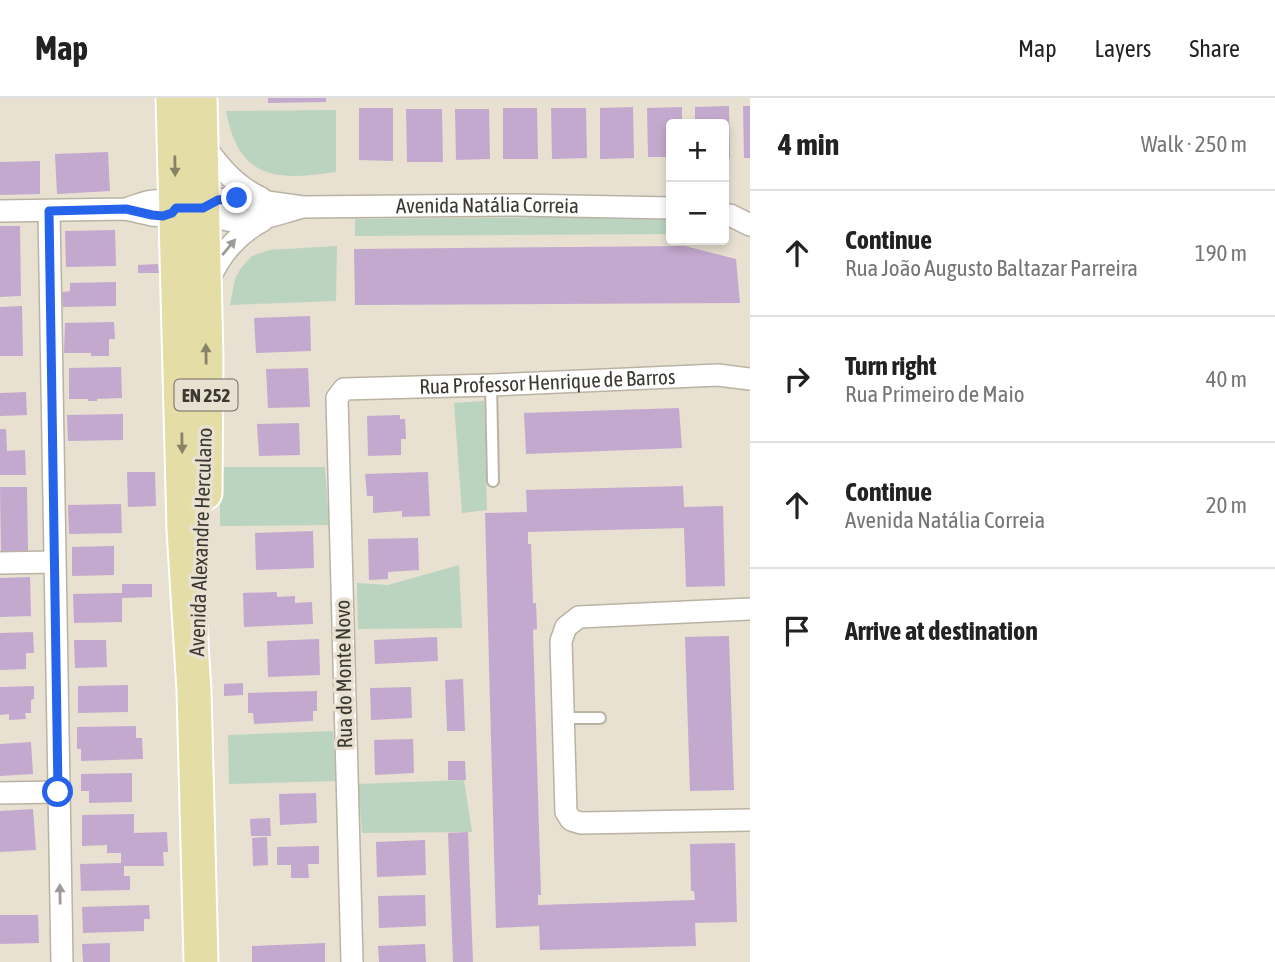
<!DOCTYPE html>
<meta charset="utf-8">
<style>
body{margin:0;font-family:"Asap Condensed",sans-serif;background:#f2f2f2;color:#222}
.controls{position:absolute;right:21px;top:21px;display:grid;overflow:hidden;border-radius:7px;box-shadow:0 4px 10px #0003}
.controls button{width:63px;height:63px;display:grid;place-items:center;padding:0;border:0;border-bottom:2px solid #e0e0e0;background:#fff;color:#222;font:35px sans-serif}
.stop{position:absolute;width:21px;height:21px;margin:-16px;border:5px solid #2563eb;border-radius:50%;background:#fff}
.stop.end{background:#2563eb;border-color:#fff;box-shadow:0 2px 7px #0008}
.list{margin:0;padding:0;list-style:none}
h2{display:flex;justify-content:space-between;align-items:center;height:91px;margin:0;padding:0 28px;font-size:30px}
h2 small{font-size:23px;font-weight:400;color:#767676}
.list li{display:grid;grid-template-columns:46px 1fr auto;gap:21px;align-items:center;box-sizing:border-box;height:126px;padding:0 28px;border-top:2px solid #e0e0e0}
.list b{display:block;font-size:26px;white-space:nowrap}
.list p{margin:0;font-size:23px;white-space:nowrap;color:#767676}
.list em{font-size:23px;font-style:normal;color:#767676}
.icon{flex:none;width:38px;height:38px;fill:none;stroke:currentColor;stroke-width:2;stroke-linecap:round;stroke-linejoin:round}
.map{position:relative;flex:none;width:750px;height:864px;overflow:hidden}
header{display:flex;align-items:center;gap:42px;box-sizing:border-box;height:98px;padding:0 35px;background:#fff;border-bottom:2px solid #e0e0e0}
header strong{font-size:33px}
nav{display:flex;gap:38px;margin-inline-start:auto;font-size:24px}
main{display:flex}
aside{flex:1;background:#fff}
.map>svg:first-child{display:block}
</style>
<header>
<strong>Map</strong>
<nav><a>Map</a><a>Layers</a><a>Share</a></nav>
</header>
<main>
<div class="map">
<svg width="750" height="864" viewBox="0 0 750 864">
<rect width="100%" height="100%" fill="#e8e0d0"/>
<path fill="#bad4c0" d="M336,12v62c-60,9 -97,8 -110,-61z
M664,118l7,1v17l-316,2v-17z
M337,148l-1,55 -106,4 5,-26 6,-11 11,-12 17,-6z
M484,303l3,109 -25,3 -8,-110z
M220,369h105l4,58 -109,1z
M459,467l3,63 -104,1 -1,-46 31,2z
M333,633l4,50 -108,3 -1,-49z
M464,682l8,52 -110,1 -4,-49z"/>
<path fill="#c4a9cf" d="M268,0h58v4l-58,1z
M729,8l1,52h-6v-34h-29v-17z
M743,8h7v52h-6z
M633,9l1,51 -34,1v-51z
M682,9v17h-11v33h-23l-1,-49z
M359,10h34v53l-34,-1z
M503,10h34l1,51h-35z
M551,10h35l1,50 -35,1z
M406,11h36l1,53h-36z
M455,11h34l1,50 -34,1z
M108,54l2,39 -53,3 -2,-40z
M40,63v33l-40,1v-33z
M0,128h20l1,70 -21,1z
M115,132l1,36 -50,1 -1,-36z
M685,148l51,13 4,44 -385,2 -1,-56z
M158,166l1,9h-21v-8z
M116,184v24l-53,1 -1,-15 8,-1v-8z
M22,208l1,50h-23v-49z
M310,218l1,35 -55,2 -2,-35z
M114,224l1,17h-6v17h-18v-3h-27l1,-30z
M121,269l1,31 -25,1v2h-9v-2h-19v-31z
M308,270l2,39 -42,1 -2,-39z
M26,294l1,23 -27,1v-23z
M679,310l3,40 -156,6 -2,-41z
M123,316v26l-55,1 -1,-26z
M400,317v4h5l1,20h-5v16l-33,1 -1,-40z
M299,325l1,32 -41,1 -2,-32z
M0,331h6l1,22 18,-1 1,25h-26z
M127,374h28l1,34 -28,1z
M428,374l2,44 -28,1v-6l-29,2v-17h-6l-2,-22z
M683,388l1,21 39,-1 2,80 -39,1 -2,-59 -156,4v12h3l2,59h3l1,26 -4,1 8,265h-3v10l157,-5 -1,-9h-3l-1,-47 45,-1 2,79 -42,1 1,23 -156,4 -1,-24 -43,2 -11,-415 42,-1 -1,-22z
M0,389h27l1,64 -27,1z
M121,406l1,29 -53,1 -1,-29z
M313,433l1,37 -58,2 -1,-37z
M418,440l1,32 -31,2v7l-19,1 -1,-41z
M114,448v29l-42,1v-29z
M30,479l1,39 -31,1v-39z
M122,486h30v13l-30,1v24l-48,1 -1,-29 49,-1z
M277,494v5l18,-1v7l17,-1 1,22 -69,3 -1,-34z
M33,534l1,21h-8v16l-26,1v-37z
M729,538l5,154 -44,1 -5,-154z
M437,539l1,24 -63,3 -1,-24z
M319,541l1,36 -52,2 -1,-36z
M74,542h32l1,27 -32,1z
M463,581l2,52h-18l-2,-51z
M243,585v12l-19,1v-12z
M128,587v27l-50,1v-27z
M34,588v13l-3,1v13h-6l1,6 -17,1v-6l-9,1v-28z
M411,589l1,31 -41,2 -1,-32z
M317,593v20h-4v10l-59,3 -1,-11h-5v-20z
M136,628v12h6l1,21 -62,2v-12h-4v-22z
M413,641l1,34 -39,2 -1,-35z
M31,644l2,32 -33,2v-32z
M448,663h17l1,19h-18z
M132,675v29l-43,1v-12h-8v-17z
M316,695l1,30 -37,2 -1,-31z
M33,711l3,41 -36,2v-41z
M134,716v19l33,-1 1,20h-5l1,14h-40v10h6v14l-49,1 -1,-27 41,-1v-10h-14v-8l-25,1v-31z
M270,720l1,18h-20l-1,-17z
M468,734l5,130h-20l-5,-129z
M267,739l1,28 -15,1 -1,-28z
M425,742l1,35 -49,2 -1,-35z
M319,748v18h-11l1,14h-18v-13h-14v-18z
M425,797l1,31 -47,2 -1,-32z
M149,807l1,14h-6v12l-61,2 -1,-26z
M0,817h38l1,28 -39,1z
M110,845v19h-27l-1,-18z
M325,845v19h-73v-16z
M425,846l1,18h-47l-1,-16z"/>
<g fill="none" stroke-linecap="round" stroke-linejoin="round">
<defs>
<path id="lane" d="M491,287l2,96
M563,620h37"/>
<g id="street">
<path d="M202,43c15,24 33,45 59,57"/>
<path id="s1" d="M303,109c-33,8 -69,27 -100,1l15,-8 20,-2 65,9 215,-2 153,3"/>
<path d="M0,113l126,-2 26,6 11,1 9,-3 4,-5c-21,-13 -29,-6 -50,1"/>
<path d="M49,113l13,751"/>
<path d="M724,116l6,1 20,10"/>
<path d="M208,184c12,-27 28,-47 54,-61"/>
<path d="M0,465l54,-1"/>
<path d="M750,511l-171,8 -13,10 -5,14 5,171 5,8 10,3 169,-3"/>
<path d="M0,695l58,-1"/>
<path id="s2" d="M352,864l-15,-564 7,-9 147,-4 227,-10 32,4"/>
</g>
<path id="primary" d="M173,0l11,432 10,161 7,271
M200,0l6,260 -1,135"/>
</defs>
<use href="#lane" stroke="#bab2a3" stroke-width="14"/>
<use href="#street" stroke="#bab2a3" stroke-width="24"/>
<use href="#primary" stroke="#fff" stroke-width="37"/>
<use href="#lane" stroke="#fff" stroke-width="10"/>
<use href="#street" stroke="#fff" stroke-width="21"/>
<use href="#primary" stroke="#e4dda6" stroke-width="33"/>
</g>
<defs><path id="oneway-solid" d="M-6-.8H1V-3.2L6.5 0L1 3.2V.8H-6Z" transform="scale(1.75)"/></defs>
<g fill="#888366">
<use href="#oneway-solid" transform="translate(175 68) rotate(89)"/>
<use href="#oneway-solid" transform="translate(206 256) rotate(-91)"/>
<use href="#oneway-solid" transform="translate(182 345) rotate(89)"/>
</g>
<g fill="#9e9c98">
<use href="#oneway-solid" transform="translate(229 149) rotate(-50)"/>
<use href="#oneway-solid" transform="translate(60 796) rotate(-91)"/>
</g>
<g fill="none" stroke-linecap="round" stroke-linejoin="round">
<path stroke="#2563eb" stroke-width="9" d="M58,694l-9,-581 77,-2 26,6 11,1 9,-3 4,-5h27l15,-8 19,-2"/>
</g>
<g text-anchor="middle" stroke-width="7" stroke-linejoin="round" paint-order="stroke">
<rect fill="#e8e0d0" stroke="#706b61" stroke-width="2" x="174.5" y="281.5" width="63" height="31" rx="5"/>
<g font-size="19" font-weight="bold" fill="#3c3932">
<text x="206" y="304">EN 252</text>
</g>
<g font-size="21" fill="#3c3932" stroke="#e8e0d0">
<text dy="7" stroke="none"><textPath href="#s1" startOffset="392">Avenida Natália Correia</textPath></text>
<text dy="7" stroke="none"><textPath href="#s2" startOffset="779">Rua Professor Henrique de Barros</textPath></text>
<text transform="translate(201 444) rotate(-88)" y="7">Avenida Alexandre Herculano</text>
<text transform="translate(344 576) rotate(-91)" y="7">Rua do Monte Novo</text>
</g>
</g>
</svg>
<div class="controls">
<button>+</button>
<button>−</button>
</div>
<div class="stop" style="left:58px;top:694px"></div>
<div class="stop end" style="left:237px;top:100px"></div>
</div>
<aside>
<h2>4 min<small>Walk · 250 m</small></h2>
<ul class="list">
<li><svg class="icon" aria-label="ahead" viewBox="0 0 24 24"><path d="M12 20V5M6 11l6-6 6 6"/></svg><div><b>Continue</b><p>Rua João Augusto Baltazar Parreira</p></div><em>190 m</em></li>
<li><svg class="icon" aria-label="right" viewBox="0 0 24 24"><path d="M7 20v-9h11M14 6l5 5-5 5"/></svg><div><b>Turn right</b><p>Rua Primeiro de Maio</p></div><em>40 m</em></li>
<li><svg class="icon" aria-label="ahead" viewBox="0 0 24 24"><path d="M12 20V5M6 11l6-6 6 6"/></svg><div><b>Continue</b><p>Avenida Natália Correia</p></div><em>20 m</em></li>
<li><svg class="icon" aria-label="arrive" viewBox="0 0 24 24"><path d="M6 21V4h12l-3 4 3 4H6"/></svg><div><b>Arrive at destination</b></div></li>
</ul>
</aside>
</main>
